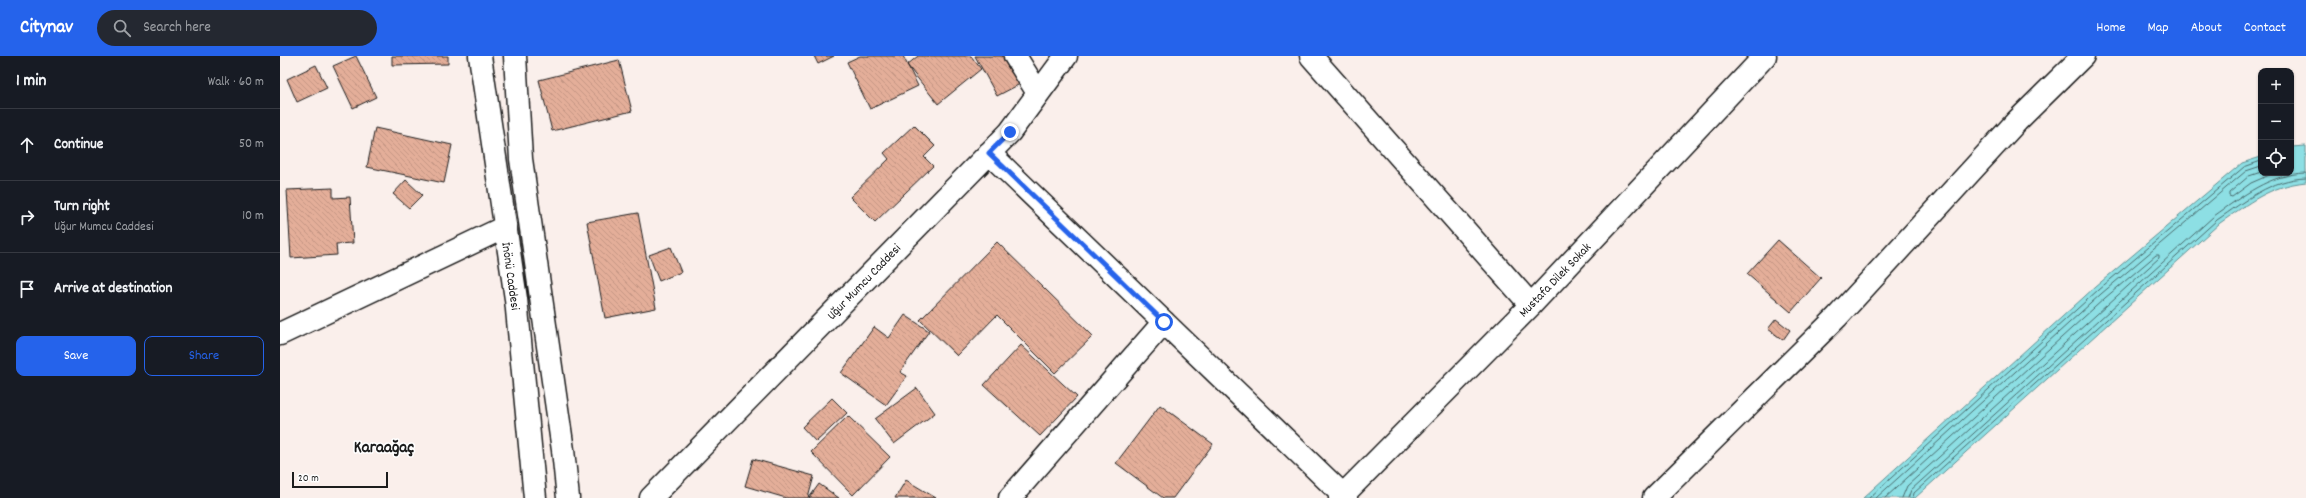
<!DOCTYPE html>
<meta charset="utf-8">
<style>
body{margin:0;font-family:Dekko,sans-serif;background:#242831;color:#f1f3f6}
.controls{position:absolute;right:12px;top:12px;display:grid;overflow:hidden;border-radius:8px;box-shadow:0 1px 3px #0004}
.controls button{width:36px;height:36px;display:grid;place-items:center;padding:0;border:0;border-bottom:1px solid #363941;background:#171b24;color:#f1f3f6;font:20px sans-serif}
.scale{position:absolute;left:12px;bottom:10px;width:96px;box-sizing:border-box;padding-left:4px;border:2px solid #1c1c1c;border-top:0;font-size:11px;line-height:14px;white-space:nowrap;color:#1c1c1c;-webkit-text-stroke:3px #fff;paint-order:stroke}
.stop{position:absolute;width:12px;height:12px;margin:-9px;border:3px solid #2563eb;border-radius:50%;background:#fff}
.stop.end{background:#2563eb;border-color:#fff;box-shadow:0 1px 4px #0008}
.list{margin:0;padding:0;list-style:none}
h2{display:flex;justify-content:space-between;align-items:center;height:52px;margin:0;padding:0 16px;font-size:17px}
h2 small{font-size:13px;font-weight:400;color:#9ea1a6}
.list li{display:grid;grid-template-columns:26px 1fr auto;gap:12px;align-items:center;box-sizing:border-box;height:72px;padding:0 16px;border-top:1px solid #363941}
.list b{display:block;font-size:15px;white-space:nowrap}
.list p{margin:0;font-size:13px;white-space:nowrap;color:#9ea1a6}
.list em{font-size:13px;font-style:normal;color:#9ea1a6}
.actions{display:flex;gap:8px;padding:12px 16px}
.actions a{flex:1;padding:9px 0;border:1px solid #2563eb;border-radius:8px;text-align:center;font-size:14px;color:#2563eb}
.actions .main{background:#2563eb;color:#fff}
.icon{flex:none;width:22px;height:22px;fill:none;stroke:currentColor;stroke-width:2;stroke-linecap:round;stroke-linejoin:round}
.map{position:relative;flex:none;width:2026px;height:442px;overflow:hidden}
header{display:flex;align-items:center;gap:24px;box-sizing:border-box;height:56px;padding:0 20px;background:#2563eb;color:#fff}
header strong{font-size:19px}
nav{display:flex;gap:22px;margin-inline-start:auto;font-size:14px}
.search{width:280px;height:36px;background:#242831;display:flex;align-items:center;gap:10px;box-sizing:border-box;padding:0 14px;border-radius:22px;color:#9ea1a6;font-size:15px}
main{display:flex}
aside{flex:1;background:#171b24}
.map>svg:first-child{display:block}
</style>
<header>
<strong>Citynav</strong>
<div class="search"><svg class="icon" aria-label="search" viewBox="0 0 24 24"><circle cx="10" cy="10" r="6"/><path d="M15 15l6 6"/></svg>Search here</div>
<nav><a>Home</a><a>Map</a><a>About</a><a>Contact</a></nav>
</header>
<main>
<aside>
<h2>1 min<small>Walk · 60 m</small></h2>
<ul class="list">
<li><svg class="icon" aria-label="ahead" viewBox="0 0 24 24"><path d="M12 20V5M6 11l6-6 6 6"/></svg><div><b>Continue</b></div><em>50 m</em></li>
<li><svg class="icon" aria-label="right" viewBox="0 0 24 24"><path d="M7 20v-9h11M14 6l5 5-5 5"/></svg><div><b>Turn right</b><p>Uğur Mumcu Caddesi</p></div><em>10 m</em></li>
<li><svg class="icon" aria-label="arrive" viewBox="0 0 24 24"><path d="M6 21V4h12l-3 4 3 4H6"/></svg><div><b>Arrive at destination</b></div></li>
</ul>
<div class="actions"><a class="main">Save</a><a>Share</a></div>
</aside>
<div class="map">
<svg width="2026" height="442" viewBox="0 0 2026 442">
<defs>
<pattern id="building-back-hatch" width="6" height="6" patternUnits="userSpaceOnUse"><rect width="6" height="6" fill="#e4ae99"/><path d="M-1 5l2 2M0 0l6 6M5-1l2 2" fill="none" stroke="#c39583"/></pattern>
</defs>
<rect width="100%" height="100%" fill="#faefeb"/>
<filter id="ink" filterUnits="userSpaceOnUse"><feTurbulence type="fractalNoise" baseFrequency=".025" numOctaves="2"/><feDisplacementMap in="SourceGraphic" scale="8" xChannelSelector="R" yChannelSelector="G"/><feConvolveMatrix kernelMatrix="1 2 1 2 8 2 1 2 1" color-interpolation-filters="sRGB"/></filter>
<g filter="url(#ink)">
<path fill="#8ddfe4" stroke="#609194" d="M2026,90v36c-37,4 -57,21 -86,41l-305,275h-52l232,-211 147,-124 19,-6v16h30v-26z"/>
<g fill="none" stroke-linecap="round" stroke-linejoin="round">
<path stroke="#496a6c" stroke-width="1" d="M1981,116l-12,4 -20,17v3l3,1 19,-14 23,-10
M1589,442l229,-208 146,-123 17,-6
M1596,442l225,-204 145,-123 15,-5
M1605,442l220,-200 51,-43h3v3l-252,228 -5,12
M1628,442l3,-8 303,-274c29,-20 55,-42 92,-43
M1633,442l1,-5 303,-273c28,-19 54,-41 89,-42"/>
</g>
<path fill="url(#building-back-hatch)" stroke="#1c1c1c" d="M76,0l20,41 -23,11 -20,-42z
M112,0h56v8l-56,1z
M534,0h20l-16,8z
M580,0h43l15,30 -48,23 -23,-47z
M638,0h53l10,13 -43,35 -31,-39z
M695,0h29l16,28 -23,12z
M339,4l13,51 -80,20 -13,-51z
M36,9l11,23 -30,14 -10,-23z
M634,69l21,21 -11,11 9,9 -58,56 -25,-25 39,-38 -5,-6z
M95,72l77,17 -8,38 -77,-16z
M126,124l16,15 -13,13 -16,-14z
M53,132v10l17,-1 3,46 -17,1 1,11 -46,3 -4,-68z
M358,157l18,95 -51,10 -18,-96z
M1498,184l43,38 -30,34 -44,-38z
M717,186l96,94 -38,37 -58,-58 -40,41 -37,-36z
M391,191l10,25 -22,9 -10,-26z
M625,259l24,16 -29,41 7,4 -21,29 -45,-32 33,-46 15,11z
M1496,263l14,11 -7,10 -15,-11z
M741,289l56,52 -37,39 -56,-51z
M637,332l18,25 -41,31 -19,-25z
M552,342l15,15 -31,29 -14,-15z
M880,349l53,39 -40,54h-10l-47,-35z
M568,360l42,41 -37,38 -42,-43z
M473,403l61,17 -6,22h-22l-41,-12z
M626,424l30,18h-41z
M539,428l20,14h-30z"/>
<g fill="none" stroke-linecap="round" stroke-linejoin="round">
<defs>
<path id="minor" d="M735,0l23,37
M1031,0l220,249
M709,97l357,345
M0,278l225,-107
M371,442l359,-366 56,-76
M730,442l154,-176
M1060,442l191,-193 234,-249
M1374,442l183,-181 180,-196 66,-65"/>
<path id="major" d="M200,0l36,243 19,199
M235,0l6,103 42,291 5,48"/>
</defs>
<use href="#minor" stroke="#1c1c1c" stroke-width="25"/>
<use href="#major" stroke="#1c1c1c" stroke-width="25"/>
<use href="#minor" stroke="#fff" stroke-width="22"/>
<use href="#major" stroke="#fff" stroke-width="22"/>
</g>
</g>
<g fill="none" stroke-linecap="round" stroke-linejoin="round" filter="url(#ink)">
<path stroke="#2563eb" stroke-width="5" d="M730,76l-21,21 175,169"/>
</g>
<g text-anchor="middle" stroke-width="3" stroke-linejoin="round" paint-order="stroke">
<g font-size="13" fill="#1c1c1c" stroke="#fff">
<text transform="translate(232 220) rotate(82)" y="5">İnönü Caddesi</text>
<text transform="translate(1274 223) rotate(-46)" y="5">Mustafa Dilek Sokak</text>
<text transform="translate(583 225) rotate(-46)" y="5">Uğur Mumcu Caddesi</text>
</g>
<g font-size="17" font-weight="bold" fill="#1c1c1c" stroke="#fff">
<text x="104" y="396">Karaağaç</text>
</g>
</g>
</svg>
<div class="controls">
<button>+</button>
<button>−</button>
<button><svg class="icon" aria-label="locate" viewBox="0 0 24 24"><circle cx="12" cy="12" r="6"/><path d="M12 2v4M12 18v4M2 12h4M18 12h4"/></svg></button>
</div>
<div class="scale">20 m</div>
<div class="stop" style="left:884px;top:266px"></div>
<div class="stop end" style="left:730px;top:76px"></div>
</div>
</main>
